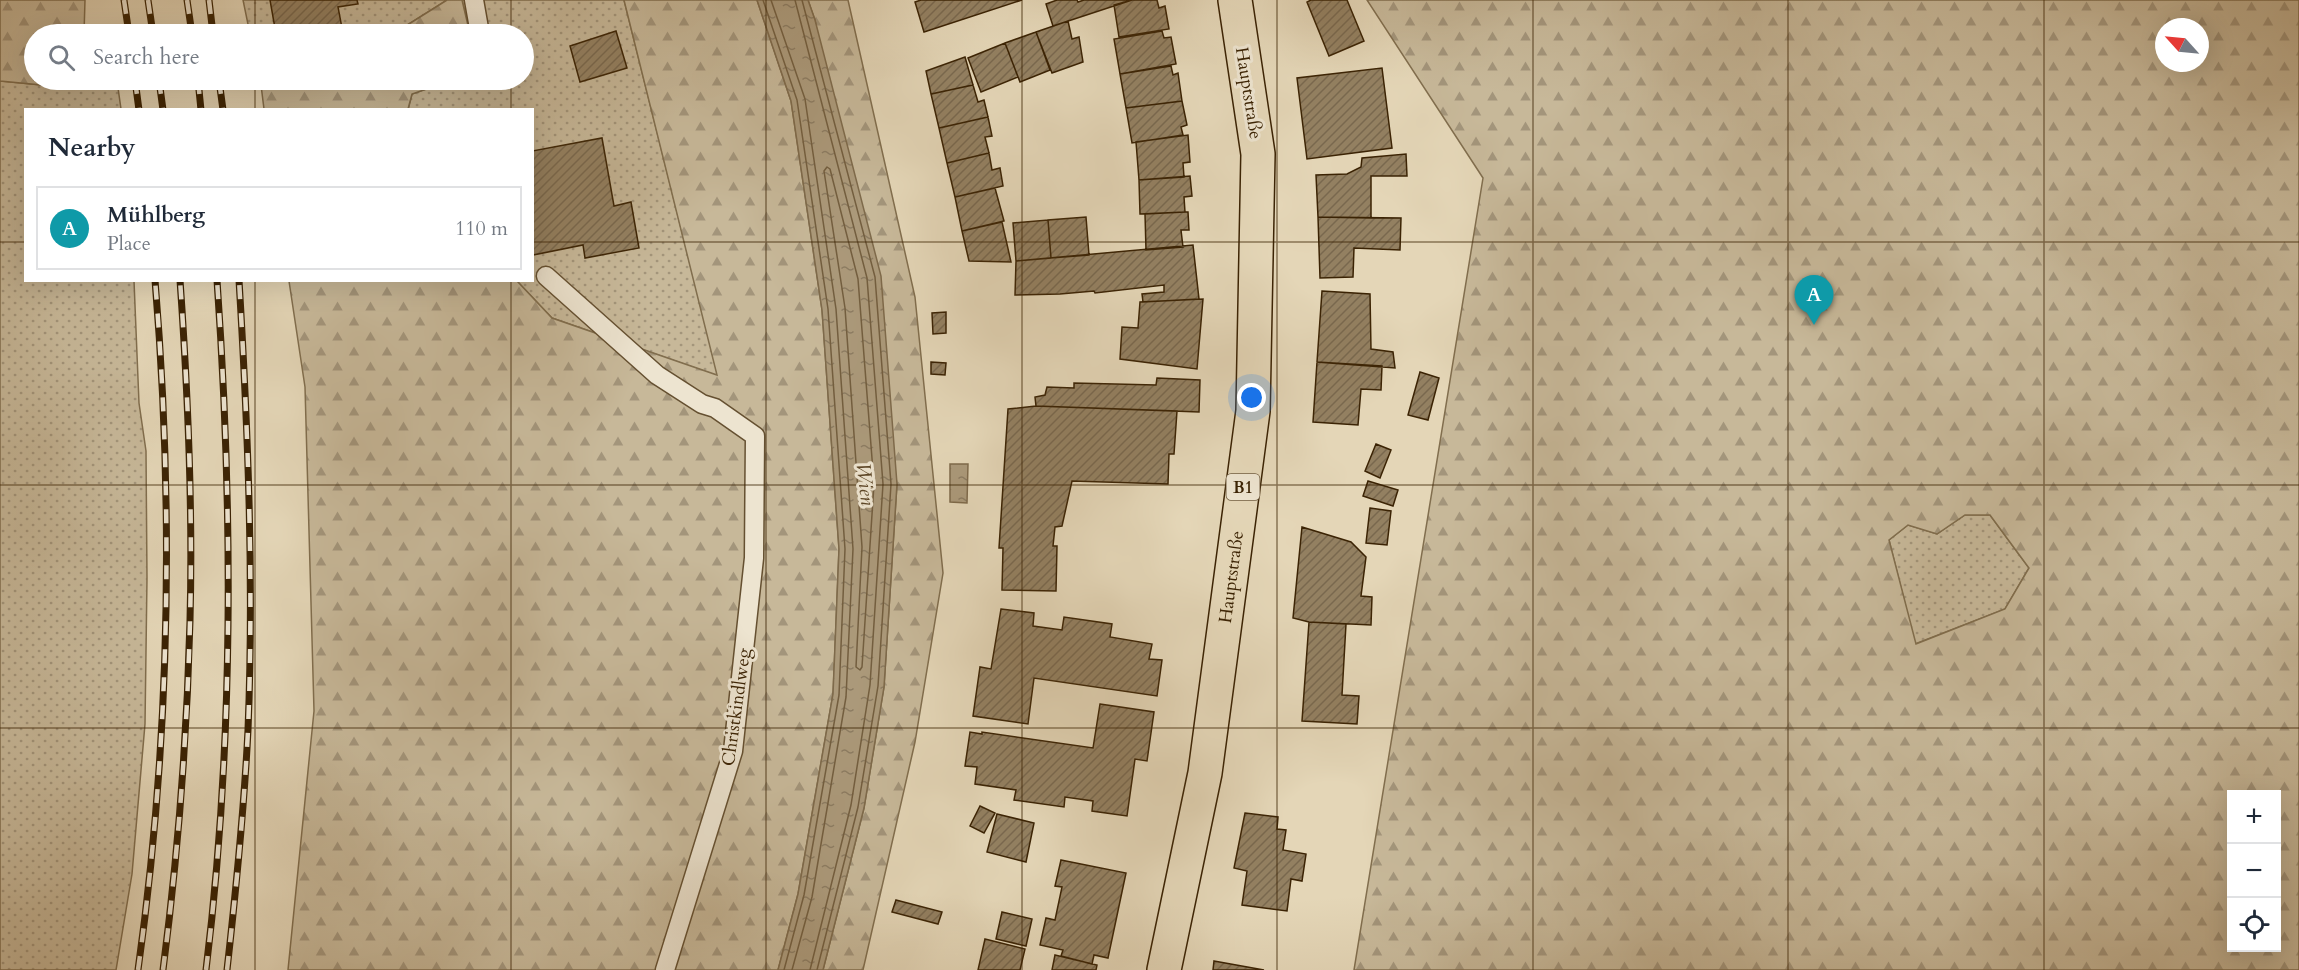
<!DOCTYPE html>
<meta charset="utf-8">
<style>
body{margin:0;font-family:Cardo,serif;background:#f6f6f7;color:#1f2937}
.controls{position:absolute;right:18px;bottom:18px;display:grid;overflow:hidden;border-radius:0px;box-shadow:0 6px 24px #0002}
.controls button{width:54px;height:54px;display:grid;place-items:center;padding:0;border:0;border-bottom:2px solid #e0e1e3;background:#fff;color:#1f2937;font:30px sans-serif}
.compass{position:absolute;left:2155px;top:18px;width:54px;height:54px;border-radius:50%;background:#fff;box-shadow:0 6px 24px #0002;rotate:297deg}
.you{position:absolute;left:1252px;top:398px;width:21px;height:21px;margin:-15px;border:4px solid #fff;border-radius:50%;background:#1a73e8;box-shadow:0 0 0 9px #1a73e833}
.badge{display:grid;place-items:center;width:39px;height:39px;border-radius:50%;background:#2563eb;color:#fff;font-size:20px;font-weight:700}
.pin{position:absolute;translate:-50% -50px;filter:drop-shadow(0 2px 3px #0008)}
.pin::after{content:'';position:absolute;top:32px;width:21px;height:18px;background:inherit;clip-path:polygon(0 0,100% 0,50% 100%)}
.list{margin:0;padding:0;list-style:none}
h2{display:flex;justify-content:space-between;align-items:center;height:78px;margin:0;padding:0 24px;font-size:26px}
h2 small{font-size:20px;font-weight:400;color:#747a83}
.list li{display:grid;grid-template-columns:39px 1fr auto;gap:18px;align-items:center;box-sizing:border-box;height:84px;margin:0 12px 12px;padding:0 12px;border:2px solid #e0e1e3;border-radius:0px}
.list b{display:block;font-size:22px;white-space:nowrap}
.list p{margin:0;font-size:20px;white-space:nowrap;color:#747a83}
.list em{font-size:20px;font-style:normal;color:#747a83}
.icon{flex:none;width:33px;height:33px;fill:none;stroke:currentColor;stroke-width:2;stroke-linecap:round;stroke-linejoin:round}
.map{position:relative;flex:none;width:2299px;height:970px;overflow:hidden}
.search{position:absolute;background:#fff;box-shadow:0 6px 24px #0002;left:24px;top:24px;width:510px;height:66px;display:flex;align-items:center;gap:15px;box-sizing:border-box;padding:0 21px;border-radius:33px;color:#747a83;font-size:22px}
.panel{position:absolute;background:#fff;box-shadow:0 6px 24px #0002;left:24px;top:108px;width:510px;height:174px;border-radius:0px}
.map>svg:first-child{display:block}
</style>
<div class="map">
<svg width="2299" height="970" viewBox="0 0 2299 970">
<defs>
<pattern id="green-dots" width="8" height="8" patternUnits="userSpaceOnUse" patternTransform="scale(1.5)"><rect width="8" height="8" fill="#c7b899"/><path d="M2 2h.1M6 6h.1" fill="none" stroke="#a3957b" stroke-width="1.8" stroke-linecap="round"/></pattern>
<pattern id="forest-firs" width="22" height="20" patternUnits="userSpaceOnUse" patternTransform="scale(1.5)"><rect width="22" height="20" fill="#c7b899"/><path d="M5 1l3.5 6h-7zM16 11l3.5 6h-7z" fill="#a3957b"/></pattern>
<pattern id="water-ripples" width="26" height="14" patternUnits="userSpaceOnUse" patternTransform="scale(1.5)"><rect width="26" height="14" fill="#ab997a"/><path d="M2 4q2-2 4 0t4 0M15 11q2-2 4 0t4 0" fill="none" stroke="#8c7c62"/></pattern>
<pattern id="building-hatch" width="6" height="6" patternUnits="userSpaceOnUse" patternTransform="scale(1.5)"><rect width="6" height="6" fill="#938061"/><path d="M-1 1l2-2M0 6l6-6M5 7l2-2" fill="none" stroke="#79684e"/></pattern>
</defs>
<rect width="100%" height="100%" fill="#e4d6b7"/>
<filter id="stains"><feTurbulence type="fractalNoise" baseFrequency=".00333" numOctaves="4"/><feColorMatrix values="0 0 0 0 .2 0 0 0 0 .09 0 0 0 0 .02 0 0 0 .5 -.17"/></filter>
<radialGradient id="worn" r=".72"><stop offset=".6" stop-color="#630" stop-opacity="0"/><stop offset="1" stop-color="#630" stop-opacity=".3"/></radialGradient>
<path fill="url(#green-dots)" stroke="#816e4e" stroke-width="1.5" d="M243,0h204l-54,34h-143z
M462,0h162l94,376 -166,-58 -35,-37 15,-1v-170h-124l4,-16 40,-14h72v-46h-54z
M0,81l83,8 34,-8 4,28 -95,1v170l108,1 5,122 7,48 1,127 -2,146 -13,150 -16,96h-116z
M1965,515h25l39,53 -24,41 -90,35 -26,-104 19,-15 29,9z"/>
<path fill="url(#forest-firs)" stroke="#816e4e" stroke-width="1.5" fill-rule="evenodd" d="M0,0h85l-1,34h-50v46h49v9l-83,-8z
M447,0h15l8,34h-77z
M624,0h133l34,101 31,209 17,239 -6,145 -35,200 -20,76h-490l26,-259 -9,-324 -16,-106h228l35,37 165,57z
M808,0h40l67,297 28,276 -28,169 -52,228h-40l41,-162 20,-121 13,-203 -82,-464z
M1367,0h932v970h-945l129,-792zM2164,27h36v36h-36zM1965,515h25l39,53 -24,41 -89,35 -27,-104 19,-15 29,9zM2276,794v154h-44v-154z
M290,80h162l-40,14 -4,15h-144l-3,-24z"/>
<path fill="url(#water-ripples)" stroke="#7e6a4b" stroke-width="1.5" d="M757,0h51l7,20 66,256 16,208 -13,203 -20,121 -41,162h-45l20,-76 35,-200 6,-145 -17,-239 -31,-209z
M950,464h18l-1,39 -17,-1z"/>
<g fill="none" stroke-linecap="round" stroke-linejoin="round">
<path stroke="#735e3f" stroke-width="1.5" d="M763,0l34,100 31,209 17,240 -6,146 -35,200 -20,75
M771,0l34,99 31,210 17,240 -7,148 -34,200 -20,73
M795,0l72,278 16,206 -13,201 -19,120 -41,165
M802,0l73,277 16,207 -13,202 -20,121 -41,163
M827,167l3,2 28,110 16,205 -12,183 -2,3 -4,-3 6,-120 -17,-239 -21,-137z"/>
</g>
<path fill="url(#building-hatch)" stroke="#3b2304" stroke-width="1.5" d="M270,0h87l1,4 -20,3 4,21 -29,4v2h-37z
M921,0h101l-98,32 -9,-30z
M1057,0h20l1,2 6,-2h48l-79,26 -7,-22z
M1132,0h25l2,8 6,-2 4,23 -50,8 -5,-32z
M1311,0h36l17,41 -35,15 -22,-54z
M1068,21l4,18 7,-2 4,25 -31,11 -16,-41z
M616,31l11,37 -47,14 -10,-36z
M1162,31l2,7 7,-1 5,27 -56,10 -6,-35z
M1036,32l14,38 -30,12 -15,-39z
M1005,43l13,34 -37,15 -13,-34z
M965,57l8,28 -42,9 -5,-23z
M1171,66l2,9 5,-2 4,28 -56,7 -6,-34z
M1382,68l10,80 -85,11 -10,-81z
M973,85l5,17 6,-2 4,17 -49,11 -8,-34z
M1182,101l5,24 -6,2 2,8 -51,8 -6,-35z
M988,117l4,19 -7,1 4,16 -42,10 -8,-35z
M1188,135l2,27 -7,1 1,14 -45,3 -3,-38z
M602,138l12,68 17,-4 8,46 -54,10 -2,-13 -50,10 -1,-104z
M989,153l3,17 8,-2 3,18 -48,11 -8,-34z
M1406,154l1,22h-36v42l-53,-1 -2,-42 31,-1 14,-7 1,-9z
M1190,176l2,20 -8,1 1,15 -45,2 -1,-34z
M995,188l9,33 -42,10 -7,-34z
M1185,212h3l1,18h-8l2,17 -37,3 -1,-36z
M1086,217l3,38 -38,3 -3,-38z
M1318,217l83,1 -1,32 -46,-2 -1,29 -33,1z
M1048,220l3,38 -35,3 -3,-38z
M1002,222l9,40 -42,-1 -7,-30z
M1193,245l6,54 -56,3 -1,-8 22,-2v-7l-69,8 -1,-2 -34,3 -45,1 1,-34z
M1322,291l48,3 1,55 22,3 2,16 -78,-6z
M1203,299l-6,70 -77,-10 2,-32 16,1 2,-26z
M946,312v21l-13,1 -1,-21z
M931,362l15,1 -1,12 -14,-1z
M1317,362l65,4 -1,24 -20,-1 -3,36 -45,-3z
M1420,372l19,6 -11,42 -20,-5z
M1157,378l43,2 -1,32 -163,-6 -1,-9 10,-2 2,-8 27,1v-5l82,2z
M1036,406l141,5 -3,43h-5l-1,30 -96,-3 -10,45 -7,1 -2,19h4l-1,45 -54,-1 1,-42h-4l9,-139z
M1376,444l15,6 -11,28 -15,-7z
M1368,481l30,9 -5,16 -30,-10z
M1370,508l21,3 -4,34 -21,-2z
M1302,527l49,15 15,15 -5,39 11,1 -1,28 -62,-3 -16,-4z
M1001,609l33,4 -1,13 29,4 2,-13 48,7 -2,13 42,7 -3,15 13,1 -5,36 -123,-18 -6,46 -55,-8 7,-49 11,2z
M1309,622l37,2 -4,71 17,1 -2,28 -55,-3z
M1100,704l54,8 -7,49 -12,-2 -8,57 -35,-5 1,-10 -28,-4 -1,10 -50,-7 2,-10 -41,-6 2,-17 -12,-1 5,-34 12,2v-2l111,16z
M980,806l15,7 -11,20 -14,-7z
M1245,813l33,4 -1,12 9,1 -3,20 23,4 -4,27 -11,-2 -4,32 -45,-6 5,-34 -13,-3z
M997,814l37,9 -8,39 -39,-10z
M1061,860l65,13 -18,85 -14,-3 -2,9 -31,-8 2,-6 -23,-5 6,-27 9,2 7,-33 -7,-1z
M896,900l46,12 -4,12 -46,-12z
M1002,912l30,7 -6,27 -30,-7z
M985,939l40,10 -5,21h-42z
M1055,955l42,10 -1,5h-44z
M1214,961l50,9h-51z"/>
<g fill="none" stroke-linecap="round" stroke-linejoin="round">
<defs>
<path id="service" d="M474,0l6,34
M546,276l111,99 45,29 13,4 40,28 -1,122 -21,193 -68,219"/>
<g id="primary">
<path id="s1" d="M1164,970l41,-197 48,-362 5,-257 -23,-154"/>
</g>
</defs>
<use href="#service" stroke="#655031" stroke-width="21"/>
<use href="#primary" stroke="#3b2304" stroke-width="36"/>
<use href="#service" stroke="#ede4d0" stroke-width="18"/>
<use href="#primary" stroke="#e4d6b7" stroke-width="33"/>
<defs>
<path id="rail" d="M124,0l5,34
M148,0l5,34
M187,0l5,34
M209,0l4,34
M135,80l4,30
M159,80l4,30
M198,80l3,30
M219,80l4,30
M138,970c32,-228 36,-460 17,-690
M163,970c15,-116 24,-232 27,-349 3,-113 -2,-227 -10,-341
M206,970c28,-229 27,-459 11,-690
M227,970c9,-80 17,-160 21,-240 6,-150 0,-300 -9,-450"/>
</defs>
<use href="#rail" stroke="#3b2304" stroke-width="7"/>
<use href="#rail" stroke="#ede4d0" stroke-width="4.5" stroke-dasharray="14" stroke-linecap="butt"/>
</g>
<path fill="none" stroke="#3b2304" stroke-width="1.5" stroke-opacity="0.55" d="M255,0v34M511,0v34M766,0v970M1022,0v970M1277,0v970M1533,0v970M1788,0v970M2044,0v970M255,80v30M511,80v30M0,242h26M532,242h1767M255,280v690M511,280v690M0,485h2299M0,728h2299"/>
<g text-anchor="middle" stroke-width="6" stroke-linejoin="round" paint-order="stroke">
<rect fill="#ede4d0" stroke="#705d41" stroke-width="1.5" x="1226.5" y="474" width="33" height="26" rx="4.5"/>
<g font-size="16" font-weight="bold" fill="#3b2304">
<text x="1243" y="493">B1</text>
</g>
<g font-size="18" fill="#3b2304" stroke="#ede4d0">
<text transform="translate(1249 93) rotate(81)" y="6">Hauptstraße</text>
<text dy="6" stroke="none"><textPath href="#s1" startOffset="399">Hauptstraße</textPath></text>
<text transform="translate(736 707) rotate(-82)" y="6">Christkindlweg</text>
</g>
<g font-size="20" font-style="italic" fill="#5d4627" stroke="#ede4d0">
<text transform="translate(866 484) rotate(83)" y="7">Wien</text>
</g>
</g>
<rect width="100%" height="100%" filter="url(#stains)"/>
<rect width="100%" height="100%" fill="url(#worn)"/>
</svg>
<div class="controls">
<button>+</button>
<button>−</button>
<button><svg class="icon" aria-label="locate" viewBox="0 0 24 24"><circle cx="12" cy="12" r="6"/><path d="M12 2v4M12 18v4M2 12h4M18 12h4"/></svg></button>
</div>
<svg class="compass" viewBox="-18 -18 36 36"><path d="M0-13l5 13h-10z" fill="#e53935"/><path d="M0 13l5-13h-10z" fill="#747a83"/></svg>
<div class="you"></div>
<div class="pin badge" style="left:1814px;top:325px;background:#0f9aa8">A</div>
<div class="search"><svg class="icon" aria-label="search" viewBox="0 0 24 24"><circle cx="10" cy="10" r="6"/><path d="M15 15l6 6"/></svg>Search here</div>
<section class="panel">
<h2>Nearby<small></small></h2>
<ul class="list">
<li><span class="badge" style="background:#0f9aa8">A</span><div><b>Mühlberg</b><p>Place</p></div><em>110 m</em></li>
</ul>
</section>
</div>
